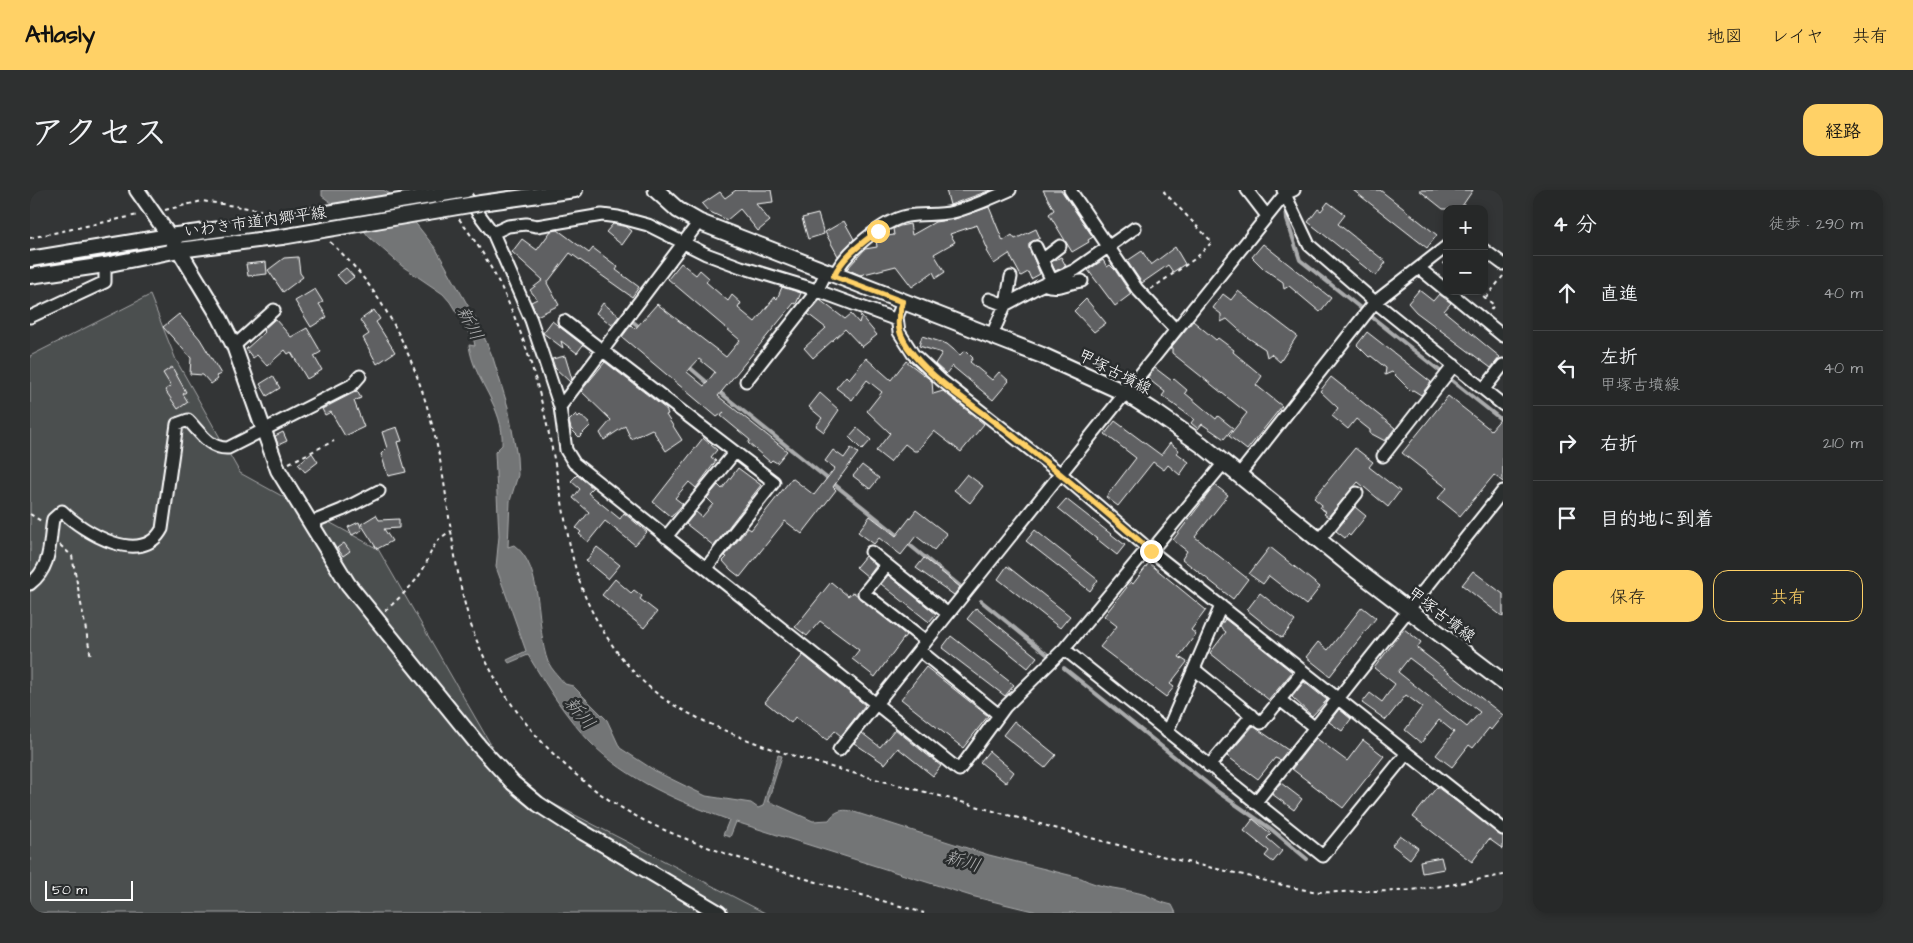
<!DOCTYPE html>
<html lang="ja">
<meta charset="utf-8">
<style>
body{margin:0;font-family:"Architects Daughter","Klee One",sans-serif;background:#2e3030;color:#f1f3f6}
.controls{position:absolute;right:15px;top:15px;display:grid;overflow:hidden;border-radius:10px;box-shadow:0 2px 8px #0003}
.controls button{width:45px;height:45px;display:grid;place-items:center;padding:0;border:0;border-bottom:1px solid #424445;background:#262828;color:#f1f3f6;font:25px sans-serif}
.scale{position:absolute;left:15px;bottom:12px;width:88px;box-sizing:border-box;padding-left:5px;border:2px solid #fff;border-top:0;font-size:14px;line-height:18px;white-space:nowrap;color:#fff;-webkit-text-stroke:4px #2a2d2e;paint-order:stroke}
.stop{position:absolute;width:15px;height:15px;margin:-11px;border:4px solid #ffd166;border-radius:50%;background:#fff}
.stop.end{background:#ffd166;border-color:#fff;box-shadow:0 1px 5px #0008}
.list{margin:0;padding:0;list-style:none}
h2{display:flex;justify-content:space-between;align-items:center;height:65px;margin:0;padding:0 20px;font-size:21px}
h2 small{font-size:16px;font-weight:400;color:#a4a6a8}
.list li{display:grid;grid-template-columns:32px 1fr auto;gap:15px;align-items:center;box-sizing:border-box;height:75px;padding:0 20px;border-top:1px solid #424445}
.list b{display:block;font-size:19px;white-space:nowrap}
.list p{margin:0;font-size:16px;white-space:nowrap;color:#a4a6a8}
.list em{font-size:16px;font-style:normal;color:#a4a6a8}
.actions{display:flex;gap:10px;padding:15px 20px}
.actions a{flex:1;padding:11px 0;border:1px solid #ffd166;border-radius:15px;text-align:center;font-size:18px;color:#ffd166}
.actions .main{background:#ffd166;color:#111}
.icon{flex:none;width:28px;height:28px;fill:none;stroke:currentColor;stroke-width:2;stroke-linecap:round;stroke-linejoin:round}
.map{position:relative;flex:none;width:1473px;height:723px;overflow:hidden;border-radius:15px}
header{display:flex;align-items:center;gap:30px;box-sizing:border-box;height:70px;padding:0 25px;background:#ffd166;color:#111}
header strong{font-size:24px}
nav{display:flex;gap:28px;margin-inline-start:auto;font-size:18px}
.intro{display:flex;align-items:center;justify-content:space-between;box-sizing:border-box;height:120px;padding:0 30px}
h1{margin:0;font-size:35px}
.button{padding:12px 22px;border-radius:15px;background:#ffd166;color:#111;font-size:18px;font-weight:700}
main{display:flex;gap:30px;padding:0 30px}
aside{flex:1;background:#262828;border-radius:15px;box-shadow:0 2px 8px #0003}
.map>svg:first-child{display:block}
</style>
<header>
<strong>Atlasly</strong>
<nav><a>地図</a><a>レイヤ</a><a>共有</a></nav>
</header>
<div class="intro"><h1>アクセス</h1><a class="button">経路</a></div>
<main>
<div class="map">
<svg width="1473" height="723" viewBox="0 0 1473 723">
<rect width="100%" height="100%" fill="#333536"/>
<filter id="ink" filterUnits="userSpaceOnUse"><feTurbulence type="fractalNoise" baseFrequency=".02" numOctaves="2"/><feDisplacementMap in="SourceGraphic" scale="10" xChannelSelector="R" yChannelSelector="G"/><feConvolveMatrix kernelMatrix="1 2 1 2 8 2 1 2 1" color-interpolation-filters="sRGB"/></filter>
<g filter="url(#ink)">
<path fill="#4c4f50" stroke="#a6a7a8" d="M120,105l26,65 64,113 138,76 135,234 252,130h-735v-557z"/>
<path fill="#737576" stroke="#abacad" d="M292,0h61l11,6 42,53 43,76 14,33 15,49 9,50 1,18 -8,26 -2,46 6,-2c31,23 21,83 34,117 4,8 11,15 17,22l8,2 34,34 13,28 37,24 49,24 45,7 7,5 5,-2 15,-51 4,1 -14,45 45,20 16,-1c6,-9 13,-11 22,-9l138,44 92,23c20,11 43,10 65,17 9,4 16,8 26,10l4,8h-135l-70,-17 -235,-74 -6,15 -7,-2 6,-15c-49,-18 -102,-40 -139,-78 -25,-26 -44,-57 -62,-87l-19,8 -2,-3 19,-9 -30,-84 3,-31 -4,-84 7,-7c3,-38 -29,-65 -33,-100l6,1 -1,-5 -24,-39 -7,-8 -41,-28 -32,-28 -16,-19 -32,-23z"/>
<g fill="none" stroke-linecap="round" stroke-linejoin="round">
<path stroke="#abacad" stroke-width="4" d="M1256,15l1,15 13,40 203,161
M602,131l10,8
M658,176l21,18
M687,200l183,147
M876,352l54,44
M951,411l68,55
M1034,478l154,124 53,37 36,30"/>
</g>
<path fill="#5f6162" stroke="#fff" fill-rule="evenodd" d="M706,0h35l2,12 -17,2 14,17 -12,10 -18,-22 -13,11 -19,-9 -6,-7 18,-12 5,6z
M916,0h45l-41,15z
M1013,0h18l32,47 -5,3 1,2 -17,10 -23,-38 5,-4z
M1323,0h27l57,45 -10,13z
M1389,0h54l-13,19h-17z
M1298,12l17,13 -7,9 48,38 -10,14 -68,-54 10,-13 3,2z
M959,17l14,34 9,-6 3,4 21,-10 4,9 -11,5v4l11,27 -9,5 -3,-7 -7,4 -12,-22 -15,10 -8,-13 2,-1 -11,-25 -27,9 5,8 -21,12 11,18 -9,6 -3,-6 -21,15 -16,-21 -36,9 -13,-6 18,-20 12,-2 -1,-7 5,-3 13,-2 -1,-6 7,-3 10,-2 2,11 23,-13 20,-3z
M788,24l6,20 -16,5 -6,-21z
M814,31l10,18 -16,17 -13,-24z
M583,34l14,3 5,4 -10,14 -16,-13z
M528,40l31,23 4,-5 25,19 -2,3 23,17 -7,10 -62,-44 -23,30 12,22 -22,11 -6,-14 6,-3 -7,-9 13,-10 -31,-28 10,-13 15,11 14,-19z
M1233,54l68,54 -11,14 -31,-26 -5,3 -1,-7 -19,-13 -12,-12z
M1145,57l10,17 -12,8 -5,-7 -26,18 -15,-22 15,-10 9,14z
M268,67l2,16 3,4 -20,15 -15,-22 16,-12z
M1031,67l5,9 -11,5 -4,-9z
M1073,70l4,7 3,-2 5,5 16,24 -16,12 -27,-36z
M236,72l1,12 -19,2 -2,-12z
M651,73l15,12 4,-5 9,8 -3,4 22,19 4,-6 9,8 -3,5 17,14 20,-25 2,2 5,-12 19,6 -5,11 -2,-1 -76,93 69,55 -10,12 -5,-3 -2,2 -22,-19 2,-3 -29,-24 3,-4 -7,5 -95,-80 9,-12 4,4 22,-25 69,53 14,-17 -72,-61zM669,169l16,13 -11,14 -17,-14z
M316,78l8,9 -9,7 -8,-9z
M285,99l8,13 -4,2 8,13 -16,10 -16,-26z
M1389,100l14,11 6,-7 12,9 -7,8 56,46 -9,11 -75,-56 -8,-9z
M1208,101l59,45 -17,26 -9,-8 -4,3 -2,-8 -18,-12 -20,-18 -6,3v-8l-8,-6 10,-14 8,6z
M1056,109l20,24 -12,9 -20,-21z
M790,110l25,19 6,-5 8,9 2,-7 16,19 -15,12 -17,-18 -32,29 -9,-10 22,-20 -18,-14z
M573,113l16,13 -7,9 -16,-12z
M344,120l6,9 -4,3 19,30 -18,12 -14,-26 6,-4 -9,-14z
M149,124l21,25 21,35 -5,2 2,3 -7,5 -8,-9 -13,-1 1,-16 -28,-31z
M245,129l16,18 16,-9 14,24 -7,4 8,14 -15,9 -16,-27 -3,2 -3,-4 -18,16 -10,-11 -4,3 -7,-9 19,-17 -2,-2z
M522,131l31,24 -6,8 -16,-12 2,7 -20,-15z
M1163,131l23,19 2,-2 16,12 -1,2 29,24 -6,9 26,21 -35,44 -18,-14 18,-23 -75,-60v-7z
M1337,142l64,50 -10,13 -8,-5 -2,1 -19,-19 -7,3 1,-7 -15,-12 -2,1 -12,-12z
M892,146l25,8 13,11 5,-5 8,8 -3,4 22,18 7,-8 10,9 -16,19 -41,-34 -6,8 -11,-10 7,-11 -23,-7z
M535,166l7,23 -2,3 -15,-14 -3,-9z
M836,168l25,22 15,-19 26,20 1,13 10,-3 41,33 -23,28 -27,-21 -17,20h-3l-9,-7 -15,18 -14,-11 14,-18 -23,-22 15,-19 -15,-12 -15,20 -16,-12 10,-12 3,3z
M575,172l61,47 2,5 -2,1 16,25 -16,11 -14,-22 -21,10 -6,-13 -21,14 -4,-7 11,-13 -30,-29z
M142,177l14,25 -3,2 5,8 -10,7 -13,-19 6,-4 -8,-13z
M1125,178l17,13 2,-2 13,11 -2,3 31,26 2,-3 15,12 -9,11 -22,-15 -4,5 -7,-6 3,-4 -32,-23 3,-4 -18,-14z
M243,186l7,12 -13,8 -7,-12z
M1301,187l64,51 -10,13 -15,-8v-3l-14,-11 -8,10 -16,-13 6,-8 -18,-17z
M327,201l4,7 -7,3 10,26 -19,9 -14,-24 -6,3 -3,-6z
M790,203l19,17 -15,22 -8,-6 6,-8 -13,-11z
M1418,206l43,34 12,-14v66l-9,-7 -34,41 -22,-18 9,-10 -45,-35z
M546,224l2,3 2,-2 11,10 -12,12 -8,-8 -2,-8z
M1085,231l46,34 9,-12 9,7 -2,3 12,9 -9,13 -12,-10 -4,5 -11,-8 -35,44 -12,-9 30,-39 -31,-24z
M367,237l5,14 -5,1 9,30 -18,4 -7,-22 6,-6 -5,-16z
M827,238l14,12 -9,10 -13,-13z
M253,242l4,9 -9,4 -3,-9z
M673,248l14,12 -6,7 5,4 -20,27 -7,-6 -14,16 8,6 -12,13 -18,-15z
M821,258l7,5 -25,34 3,3 -34,44 -17,-13 -45,56 -9,-7 -8,-9 4,-4 -2,-1 23,-28 3,2 41,-52 22,17 21,-27 -10,-7 8,-11 11,8z
M1325,258l18,14 -4,5 31,24 -12,16 -30,-25 -30,35 -4,-3 2,-2 -6,-4 2,-3 -8,-7z
M282,263l6,9 -13,10 -7,-8z
M832,275l17,13 -9,11 -17,-13z
M708,278l23,17 -47,61 -28,-22 10,-12 6,5 11,-13 -6,-6 11,-13 4,4z
M937,284l16,12 -13,17 -16,-13z
M547,285l16,13 -5,5 32,26 4,-6 23,19 -12,13 -30,-24 -17,21 -9,-8 2,-2 -5,-4 13,-16 -16,-14 7,-9 -9,-8z
M1185,295l13,10 -33,42 53,42 -15,20 -51,-40 5,-8 -14,-11z
M1036,309l59,46 -8,10 -59,-47z
M1325,317l11,9 -16,20 -2,-2 -3,4 -9,-7z
M886,320l31,24 -13,16 -18,-14 -15,19 -22,-17 -5,6 -16,-12 12,-16 26,20z
M346,325l3,5 20,-1v9l-15,1 8,12 -15,8 -16,-25z
M329,332l3,8 -10,5 -4,-8z
M1005,340l63,50 -8,11 -64,-50z
M314,353l6,8 -7,5 -6,-8z
M567,357l23,18 -12,14 -22,-18z
M1240,357l50,40 -14,18 -37,-29 -6,8 -14,-10z
M835,366l11,10 -8,11 -12,-10z
M894,368l36,29 -6,8 -38,-27z
M1119,373l57,47 -15,20 5,4 -17,23 8,5 -17,22 4,3 -8,10 -66,-50 17,-21 -13,-10 27,-34 2,2z
M977,376l63,50 -10,12 -62,-49z
M1443,381l30,23v23l-41,-32z
M858,385l48,39 -7,8 -48,-38z
M585,389l16,14 3,-3 8,6 -2,3 17,13 -13,16 -42,-33z
M801,392l17,14 5,-4 53,43 -31,42 -23,-18 7,-9 -39,-29 -13,15 -12,-9z
M1230,403l35,28 -13,17 -35,-28z
M1332,417l14,11 -46,58 -24,-19 12,-15 10,8z
M946,418l61,49 -9,11 -61,-49z
M1195,429l67,53 -23,28 -59,-47 16,-21 -6,-5z
M1374,439l17,13 -4,6 86,67 -12,15 -2,-2 -16,20 -4,-3 -17,22 -16,-12 18,-23 -15,-12 -18,23 -16,-13 17,-23 -16,-12 -20,25 -24,-17 8,-10 12,9 13,-18 -21,-16zM1379,468l71,54 -13,15 -69,-55z
M921,446l63,49 -9,11 -63,-48z
M773,465l62,50 -24,31 -6,-5 -8,9 -32,-23 -4,6 -26,-21z
M896,477l62,49 -25,32 -62,-49z
M1274,492l23,18 -15,16 -20,-19z
M1309,519l12,10 -9,12 -13,-9z
M984,531l42,34 -11,13 -42,-33z
M1223,536l35,24 -8,10 -5,-2 -17,21 -31,-23z
M865,539l46,37 -8,10 -35,-28 -13,16 -31,-21 8,-10 18,14z
M1286,548l31,23 16,-21 21,16 -41,52 -51,-39z
M959,561l25,21 -8,11 -26,-21z
M1251,593l21,16 -8,11 -22,-16z
M1407,597l66,49v13l-14,-10 -17,23 -59,-45z
M1223,629l18,15 -4,4 15,13 -9,11 -8,-6 4,-5 -25,-20z
M1370,645l18,13 -8,11 -18,-14z
M1411,667l3,12 -22,4 -2,-12z"/>
<g fill="none" stroke-linecap="round" stroke-linejoin="round">
<defs>
<path id="minor" d="M431,0l32,43 38,87 29,87 6,43 8,13 385,307 46,-63 59,-58 78,-94 9,-4 72,-87
M1040,0l67,99 38,40
M1217,0l20,26
M1253,0l26,55 66,57 128,103
M463,43l15,-7 18,-2 11,2 65,-11 16,2 30,8 58,29 35,13 66,20 90,33
M1006,57l16,34
M1454,60l19,14
M1012,70l18,-14
M1389,78l28,23
M804,86c10,-23 48,-55 73,-60 15,-3 31,0 46,-4 19,-5 39,-14 57,-22
M1016,95c11,5 24,-3 36,-4
M1418,101l55,45
M959,109l16,6 33,-18 37,-17 60,-42
M873,112l-6,15 2,15 14,22 28,26 120,94 90,77 352,278
M0,127l75,-35v-17
M534,131l210,161 -68,86
M961,147l15,-34 5,-26
M204,156l40,-36
M716,191l71,-90 9,-18
M1454,199l19,-24
M530,217l139,-185
M1353,266l71,-91
M1208,286l137,-174 72,-56
M280,333l32,-13 37,-19
M636,347l69,-85
M1289,350l38,-47
M841,362l77,62
M857,375l-23,28 62,48
M0,394c22,-17 19,-41 23,-65l9,-8c22,22 80,56 100,18l15,-105 11,-4c11,11 21,29 40,28l124,-63 8,-9
M1034,459l259,207 84,-103
M889,460l80,65
M1164,479l67,54 42,-52
M1250,510l34,27
M1137,542l54,-126
M809,560l446,-556 9,-4
M1179,576l43,-51
M1225,613l248,-312"/>
<path id="tertiary" d="M107,0l42,60 41,68 14,28 44,124 70,114 131,162 34,37 25,21 31,20 150,89
M451,13l94,-13
M0,69l139,-23 110,-15
M0,86l75,-11 74,-15 103,-13"/>
<path id="secondary" d="M626,0l22,20 21,12 342,133 84,38 27,17 50,35 150,122 151,115"/>
</defs>
<use href="#minor" stroke="#fff" stroke-width="15"/>
<use href="#tertiary" stroke="#fff" stroke-width="18"/>
<use href="#secondary" stroke="#fff" stroke-width="19"/>
<path stroke="#fff" stroke-width="2" stroke-dasharray="4 4" stroke-linecap="butt" d="M135,20l37,-9 59,9
M429,29c59,76 82,168 99,261 9,46 13,93 36,135 18,34 45,69 78,89 89,52 196,71 293,99 89,25 177,50 266,69 30,7 60,17 90,20 14,1 28,-1 42,-1 19,0 38,1 57,-2 27,-3 55,-9 83,-14
M0,48l108,-23
M300,52c72,65 103,162 116,254 6,42 13,96 27,135 32,86 105,161 189,198 84,36 175,58 262,84
M1413,72l4,4
M1121,99l45,-31 16,-16 -48,-50 2,-2
M1447,101l17,14 -5,7
M1456,108l17,-22
M259,273l45,-22
M0,324l11,7
M30,355l12,11 19,101
M355,421c14,-13 28,-25 37,-40 11,-19 8,-28 29,-40"/>
<use href="#minor" stroke="#2a2d2e" stroke-width="11"/>
<use href="#tertiary" stroke="#2a2d2e" stroke-width="14"/>
<use href="#secondary" stroke="#2a2d2e" stroke-width="15"/>
<defs>
<path id="tertiary-bridge" d="M249,31l187,-31
M252,47l199,-34"/>
</defs>
<use href="#tertiary-bridge" stroke="#fff" stroke-width="18" stroke-linecap="butt"/>
<use href="#tertiary-bridge" stroke="#2a2d2e" stroke-width="14"/>
</g>
</g>
<g fill="none" stroke-linecap="round" stroke-linejoin="round" filter="url(#ink)">
<path stroke="#ffd166" stroke-width="6" d="M848,41c-17,13 -35,25 -44,45l69,26c-8,21 -5,34 10,52 21,27 64,54 91,75 50,39 99,80 147,122"/>
</g>
<g text-anchor="middle" stroke-width="5" stroke-linejoin="round" paint-order="stroke">
<g font-size="16" fill="#fff" stroke="#2a2d2e">
<text transform="translate(225 31) rotate(-8)" y="6">いわき市道内郷平線</text>
<text transform="translate(1085 181) rotate(27)" y="6">甲塚古墳線</text>
<text transform="translate(1412 424) rotate(37)" y="6">甲塚古墳線</text>
</g>
<g font-size="18" font-style="italic" fill="#b2b3b4" stroke="#2a2d2e">
<text transform="translate(440 133) rotate(63)" y="6">新川</text>
<text transform="translate(550 523) rotate(49)" y="6">新川</text>
<text transform="translate(933 671) rotate(16)" y="6">新川</text>
</g>
</g>
</svg>
<div class="controls">
<button>+</button>
<button>−</button>
</div>
<div class="scale">50 m</div>
<div class="stop" style="left:848px;top:41px"></div>
<div class="stop end" style="left:1121px;top:361px"></div>
</div>
<aside>
<h2>4 分<small>徒歩 · 290 m</small></h2>
<ul class="list">
<li><svg class="icon" aria-label="ahead" viewBox="0 0 24 24"><path d="M12 20V5M6 11l6-6 6 6"/></svg><div><b>直進</b></div><em>40 m</em></li>
<li><svg class="icon" aria-label="left" viewBox="0 0 24 24"><path d="M17 20v-9H6M10 6l-5 5 5 5"/></svg><div><b>左折</b><p>甲塚古墳線</p></div><em>40 m</em></li>
<li><svg class="icon" aria-label="right" viewBox="0 0 24 24"><path d="M7 20v-9h11M14 6l5 5-5 5"/></svg><div><b>右折</b></div><em>210 m</em></li>
<li><svg class="icon" aria-label="arrive" viewBox="0 0 24 24"><path d="M6 21V4h12l-3 4 3 4H6"/></svg><div><b>目的地に到着</b></div></li>
</ul>
<div class="actions"><a class="main">保存</a><a>共有</a></div>
</aside>
</main>
